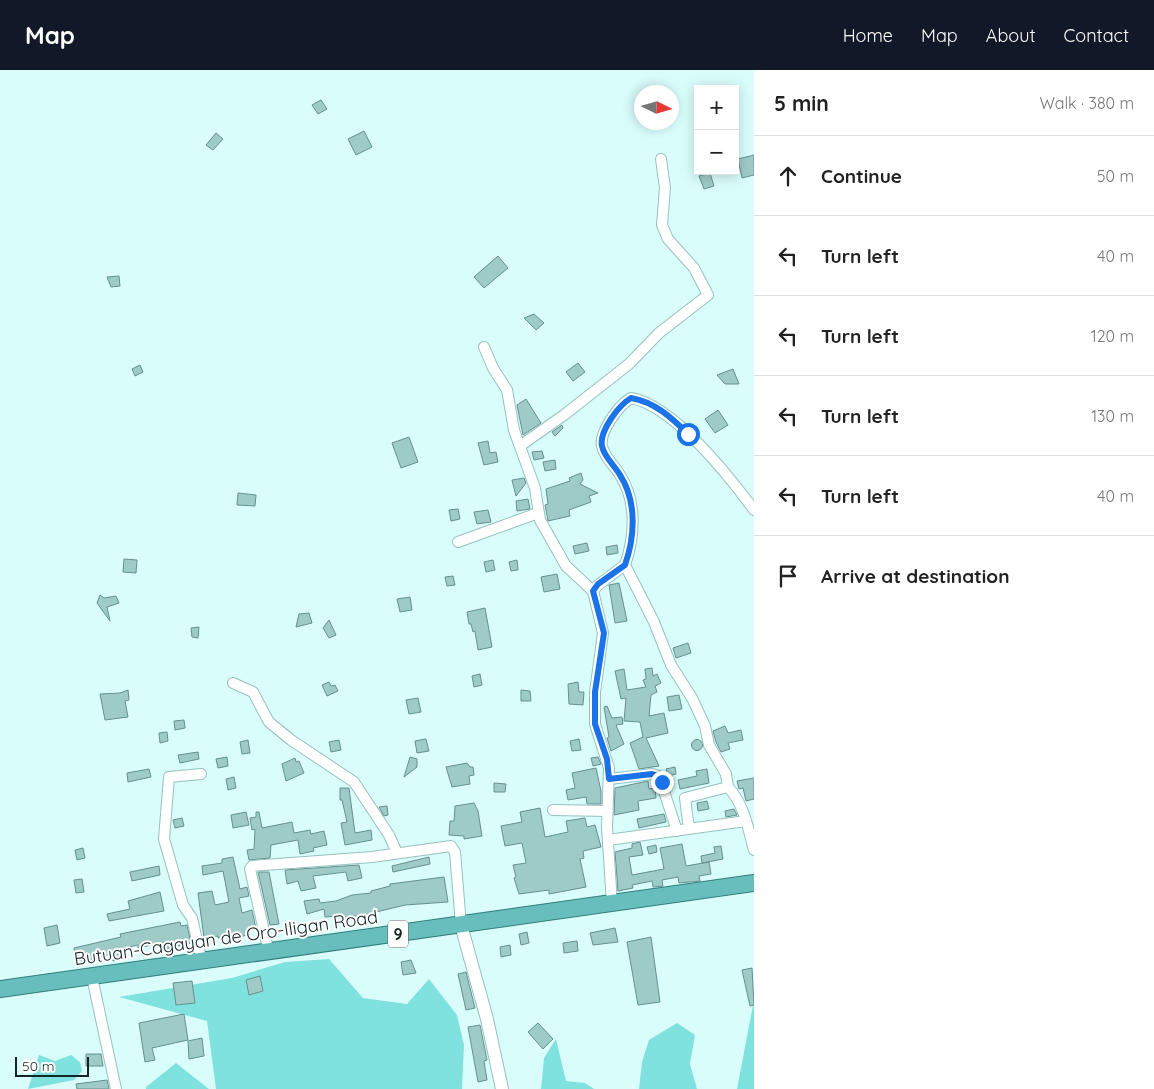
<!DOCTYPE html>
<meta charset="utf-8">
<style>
body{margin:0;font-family:Quicksand,sans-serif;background:#f2f2f2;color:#222}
.controls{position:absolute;right:15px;top:15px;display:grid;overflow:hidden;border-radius:0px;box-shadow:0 2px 12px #0003}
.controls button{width:45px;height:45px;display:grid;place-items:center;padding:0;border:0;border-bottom:1px solid #e0e0e0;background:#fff;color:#222;font:25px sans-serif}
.compass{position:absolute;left:634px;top:15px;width:45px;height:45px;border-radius:50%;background:#fff;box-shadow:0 2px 12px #0003;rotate:95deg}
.scale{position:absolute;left:15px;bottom:12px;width:74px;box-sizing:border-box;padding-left:5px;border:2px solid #142525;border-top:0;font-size:14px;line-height:18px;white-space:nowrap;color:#142525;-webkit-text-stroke:4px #fff;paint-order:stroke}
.stop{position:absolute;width:15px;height:15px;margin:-11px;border:4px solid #1a73e8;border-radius:50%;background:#fff}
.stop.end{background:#1a73e8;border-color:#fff;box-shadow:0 1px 5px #0008}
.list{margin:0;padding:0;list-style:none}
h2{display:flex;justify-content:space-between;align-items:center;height:65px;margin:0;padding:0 20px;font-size:21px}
h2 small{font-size:16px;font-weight:400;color:#767676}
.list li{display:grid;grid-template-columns:32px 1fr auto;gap:15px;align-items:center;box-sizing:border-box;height:80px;padding:0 20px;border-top:1px solid #e0e0e0}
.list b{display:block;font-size:19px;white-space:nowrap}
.list em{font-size:16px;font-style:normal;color:#767676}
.icon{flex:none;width:28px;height:28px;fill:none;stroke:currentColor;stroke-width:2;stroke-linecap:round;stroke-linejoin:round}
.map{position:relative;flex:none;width:754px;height:1019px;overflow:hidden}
header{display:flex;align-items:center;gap:30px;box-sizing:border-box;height:70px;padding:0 25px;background:#111827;color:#fff}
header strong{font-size:24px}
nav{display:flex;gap:28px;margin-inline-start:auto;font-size:18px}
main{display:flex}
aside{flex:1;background:#fff}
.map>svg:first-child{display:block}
</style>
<header>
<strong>Map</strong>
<nav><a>Home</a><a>Map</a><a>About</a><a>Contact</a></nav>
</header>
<main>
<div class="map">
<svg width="754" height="1019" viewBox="0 0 754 1019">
<rect width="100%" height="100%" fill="#d9fdfb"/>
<path fill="#80e2de" d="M329,889l34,39 44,6 22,-25 28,36 7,30 -2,44h-246l-9,-68 -88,-24 113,-19 53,-16z
M754,930v89h-17z
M677,953l18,12 -5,29 7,25h-58l3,-27 7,-22z
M556,969l10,42 19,2 9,6h-53l3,-31z
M39,985l16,6 16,-6 9,7 2,9 -8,9 -46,9z
M176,993l33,26h-63v-2z"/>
<path fill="#9ecbc8" stroke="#65908e" d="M321,30l6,9 -9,5 -6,-9z
M364,61l8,16 -16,8 -8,-16z
M216,63l7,6 -10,11 -7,-5z
M754,85v20l-12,3 -4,-19z
M710,103l4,13 -10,3 -5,-13z
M498,186l10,12 -24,20 -10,-11z
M119,206l1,10 -9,1 -4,-10z
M534,244l10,9 -8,7 -12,-12z
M578,293l7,9 -12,9 -7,-9z
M140,295l3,7 -8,4 -3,-7z
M733,299l6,15h-14l-8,-9z
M526,329l15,24 -18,12 -6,-30z
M718,340l10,15 -13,8 -10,-14z
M562,355l1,3 -8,8 -3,-4z
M409,367l9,25 -17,6 -9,-25z
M488,371l2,12 6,-1 2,10 -14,3 -6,-22z
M542,381l2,7 -10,2 -2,-8z
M555,390l1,9 -11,2 -2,-9z
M581,403l2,7 -3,4 18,9 -9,3 2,6 -22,8 1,6 -22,5 -3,-16 3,-1 -2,-15 24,-8 -1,-3z
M524,408l2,5 -10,13 -4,-16z
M238,423l18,2 -1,11 -18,-1z
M528,429l2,10 -13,2 -1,-10z
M458,439l2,10 -9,2 -2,-11z
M488,440l3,12 -14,2 -3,-12z
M587,473l2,8 -14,3 -2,-8z
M617,475l1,8 -11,2 -1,-8z
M124,489l13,1 -1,13 -13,-1z
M493,490l2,10 -9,2 -2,-10z
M517,490l1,10 -7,1 -2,-9z
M557,504l3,15 -16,3 -3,-15z
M453,506l2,9 -8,1 -2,-9z
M619,513l8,38 -12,2 -6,-38z
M100,525l4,3 12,-2 3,7 -12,4 3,14 -13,-18z
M410,527l2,13 -12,2 -3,-13z
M485,538l7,39 -14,3 -3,-19 -2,1 -2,-8h-2l-2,-12z
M309,543l3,10 -16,4 3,-13z
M329,550l7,15 -7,3 -6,-10z
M199,557l-1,11 -6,-1 -1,-9z
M688,573l3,10 -15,5 -3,-10z
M652,598l1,8 4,-2 4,9 -6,3 2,6 -6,3 -2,21 15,-3 4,20 -22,5 13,28 -20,3 -9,-26 13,-6 -3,-15 -16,-1 2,-23 -5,1 -6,-28 9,-2 3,21 19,-3 -3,-7 3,-1 -1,-10z
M480,604l2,11 -8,2 -2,-11z
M329,612l2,4 4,-1 3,6 -11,5 -5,-11z
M578,612l1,10h5l-1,13 -14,-1 -1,-20z
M128,620l1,10 -4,1 3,16 -23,3 -5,-26 20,-1z
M521,620l9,1 1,10h-10z
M679,625l3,14 -13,2 -2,-14z
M418,628l3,14 -12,2 -3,-14z
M607,636l5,12 10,-1 1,7 -7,1 8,19 -13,7 -4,-13 2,-1 -5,-30z
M184,650l1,8 -10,2 -1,-9z
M725,656l3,7 13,-3 2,10 -15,3 2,6 -9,3 -5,-10 -3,-11z
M167,662l1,9 -8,2 -1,-10z
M426,669l3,12 -12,2 -2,-12z
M579,669l2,11 -9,1 -2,-10z
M691.5 675a5.5 5.5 0 1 1 11 0a5.5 5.5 0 1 1-11 0Z
M248,670l2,13 -8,1 -2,-12z
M339,670l2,10 -10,2 -2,-10z
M198,682l1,7 -19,4 -2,-8z
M227,687l1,9 -10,2 -2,-9z
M410,687l7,2v8l-13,10z
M598,687l3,7 -8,2 -2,-8z
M295,688l1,4 3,-1 5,12 -18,8 -4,-17z
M467,693l3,4h3l1,8 -5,1 1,8 -18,3 -6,-20z
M675,697l1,7 -8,2 -2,-7z
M596,698l5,23v13h-14l-1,-7 -18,3 -2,-10 9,-2 -3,-15z
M149,699l2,8 -23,5 -1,-9z
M707,699l2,14 -29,6 -2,-9 19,-4 -1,-5z
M234,707l2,11 -8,2 -2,-11z
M754,708v21l-8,2 -3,-13 -4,1 -2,-8z
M648,711l1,8 6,-1 1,10 -18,3 1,9 -25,5 1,-27z
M494,713l12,1 -1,8h-11z
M340,718h9l6,45 16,-3 1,10 -27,5 -4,-22 6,-1 -5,-22h-2z
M707,731l2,8 -11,2 -1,-8z
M474,733l4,8 4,25 -18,3v-3l-15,-1 1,-14h4l1,-15z
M387,736l1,9 -4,1 -5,-9z
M540,738l5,29 23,-5 -2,-11 19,-3 2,9 8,-2 6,22 -18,4 1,7 -4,1 6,28 -37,7v-4l-30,4 -5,-16 2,-1 -3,-12 13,-2 -4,-20 -17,3 -4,-20 21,-4 -2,-10z
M734,739l3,6 -11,2 -1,-6z
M246,742l3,13 -16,3 -2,-13z
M256,742h3l3,16 30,-6 2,11 16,-3 1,4 13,-3 3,14 -14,3 1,3 -14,3 -2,-14 -27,5 -1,13 -21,2 -2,-10 7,-1 1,-20 -3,1 -2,-12 6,-1z
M664,744l2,8 -27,6 -2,-9z
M182,748l2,8 -9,2 -2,-8z
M640,772l3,13 -14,2 3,18 32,-6 -4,-21 22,-4 4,22 23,-4 2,12 -12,2 1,5 -21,2 -1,-6 -16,3 1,6 -10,1 -1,-6 -20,4 1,3 -15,3 -3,-39 17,-4v-4z
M656,775l1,7 -8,2 -2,-7z
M721,776l2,13 -21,4 -1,-7 14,-3 -1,-6z
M83,778l2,10 -8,2 -2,-10z
M233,787l7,32 7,-2 2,9 -10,2 3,15 10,-3 4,19 -9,1 1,5 -20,4v-3l-10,2v-2l-14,2 -6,-45 14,-2 3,14 14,-3 -6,-31 -20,4 -1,-9 20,-3v-4z
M429,787l1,7 -37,8 -1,-6z
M359,795l3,13 -14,3 -2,-9 -33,4 3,12 -15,3 -3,-10 -11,3 -2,-14z
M159,796l1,9 -28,6 -2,-9z
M258,802h11l10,52 -9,1z
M444,807l4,25 -43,3 -41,10 -26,3v-2l-13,1 -1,-8 -17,5 -3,-13 15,-2 1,4 16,-2 16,-6 19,-2v-2l19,-5v-2z
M82,809l2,13 -8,1 -2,-13z
M160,822l4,19 -55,10 -2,-7 23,-5 -2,-8z
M180,852l1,4 6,-1 4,18 -25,6 -1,-7 -27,6v-3l-18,4 2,10 -9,2 -1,-7 -36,9 -2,-15 47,-11 -1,-3z
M57,855l3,18 -13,3 -3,-18z
M615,858l3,14 -25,3 -3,-12z
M527,862l2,11 -8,2 -2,-11z
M651,867l9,65 -22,3 -11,-63z
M577,871l1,10 -14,2 -1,-10z
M510,875l1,10 -10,2 -1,-10z
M411,890l5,13 -13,2 -2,-13z
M752,898l2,37 -4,1 -8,-36z
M466,902l9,36 -9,2 -8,-36z
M260,906l3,15 -14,4 -3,-15z
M192,911l3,22 -19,2 -3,-22z
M184,944l4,26 -36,8 3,12 -10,2 -6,-39z
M538,953l15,16 -10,10 -15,-17z
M480,955l7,35 -3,1 3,19 -9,2 -10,-55z
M202,968l2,18 -15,3 -1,-18z
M86,984h15l2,12h-17z
M107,1010l2,9h-32l-1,-5z"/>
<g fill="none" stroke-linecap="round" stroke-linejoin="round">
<defs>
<path id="minor" d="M484,277l9,21 14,22 7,40 21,58 5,32 26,46 27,25
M520,376l44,-31 65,-51 30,-31 49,-38 -14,-27 -26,-29 -6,-14 3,-37 -4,-29
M458,472l80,-29
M625,495l29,57 17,43 21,33 13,28 4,19 17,29 2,13
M233,613l20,9 16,30 22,18 63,42 35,53 8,18
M201,704l-32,3 -5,62 19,66 9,13 10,44
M609,709l43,-5 7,2 18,55
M553,740l55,1
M689,759l-4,-31 43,-11c16,17 20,41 26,63
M608,770l138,-19
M612,834l-5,-77 2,-59 -14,-44v-32l8,-59 -10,-42 5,-6 27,-20c10,-28 12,-64 -5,-90 -5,-9 -16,-18 -18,-29 -3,-14 17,-41 29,-48 42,7 98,78 123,112
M269,883l-19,-84 2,-3 120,-9 79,-11 4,6 6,73
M92,907l24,112"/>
<path id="tertiary" d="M461,855l26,94 15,70"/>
<path id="trunk" d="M0,919l754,-106"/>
</defs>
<use href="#minor" stroke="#95c1bf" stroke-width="12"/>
<use href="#tertiary" stroke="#95c1bf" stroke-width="14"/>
<use href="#trunk" stroke="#317e7c" stroke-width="18"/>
<use href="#minor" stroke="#fff" stroke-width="10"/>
<use href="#tertiary" stroke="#fff" stroke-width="12"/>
<use href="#trunk" stroke="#67bebc" stroke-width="16"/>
</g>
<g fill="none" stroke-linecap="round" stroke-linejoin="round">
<path stroke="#1a73e8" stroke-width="6" d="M662,712l-4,-6 -6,-2 -43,5 -2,-20 -12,-35v-32l9,-59 -11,-42 5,-7 27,-19c10,-28 12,-64 -5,-90 -5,-9 -16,-18 -18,-29 -3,-15 17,-41 29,-48 24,4 41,20 57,36"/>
</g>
<g text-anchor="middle" stroke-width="4" stroke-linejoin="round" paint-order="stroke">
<rect fill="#fff" stroke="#5a6666" stroke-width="1" x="388" y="850.5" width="20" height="27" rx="4"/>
<g font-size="16" font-weight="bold" fill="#142525">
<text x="398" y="870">9</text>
</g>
<g font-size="18" fill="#142525" stroke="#fff">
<text transform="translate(226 868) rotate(-8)" y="6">Butuan-Cagayan de Oro-Iligan Road</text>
</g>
</g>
</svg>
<div class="controls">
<button>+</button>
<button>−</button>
</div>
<svg class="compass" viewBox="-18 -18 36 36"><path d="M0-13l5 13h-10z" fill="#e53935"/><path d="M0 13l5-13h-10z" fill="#767676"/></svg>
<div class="scale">50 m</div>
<div class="stop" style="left:688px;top:364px"></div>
<div class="stop end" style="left:662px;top:712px"></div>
</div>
<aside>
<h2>5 min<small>Walk · 380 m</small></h2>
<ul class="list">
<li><svg class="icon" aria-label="ahead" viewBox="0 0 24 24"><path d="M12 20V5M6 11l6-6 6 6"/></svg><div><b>Continue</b></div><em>50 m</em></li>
<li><svg class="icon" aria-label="left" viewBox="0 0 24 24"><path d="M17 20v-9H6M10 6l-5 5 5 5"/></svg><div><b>Turn left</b></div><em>40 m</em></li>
<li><svg class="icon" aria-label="left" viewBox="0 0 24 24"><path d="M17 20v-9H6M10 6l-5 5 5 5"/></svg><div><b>Turn left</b></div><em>120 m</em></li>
<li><svg class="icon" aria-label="left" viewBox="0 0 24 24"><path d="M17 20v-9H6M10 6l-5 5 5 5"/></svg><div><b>Turn left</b></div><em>130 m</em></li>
<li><svg class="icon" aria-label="left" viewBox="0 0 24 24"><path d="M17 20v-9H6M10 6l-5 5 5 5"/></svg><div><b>Turn left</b></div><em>40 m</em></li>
<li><svg class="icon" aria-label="arrive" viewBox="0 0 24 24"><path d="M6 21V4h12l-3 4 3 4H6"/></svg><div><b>Arrive at destination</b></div></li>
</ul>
</aside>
</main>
